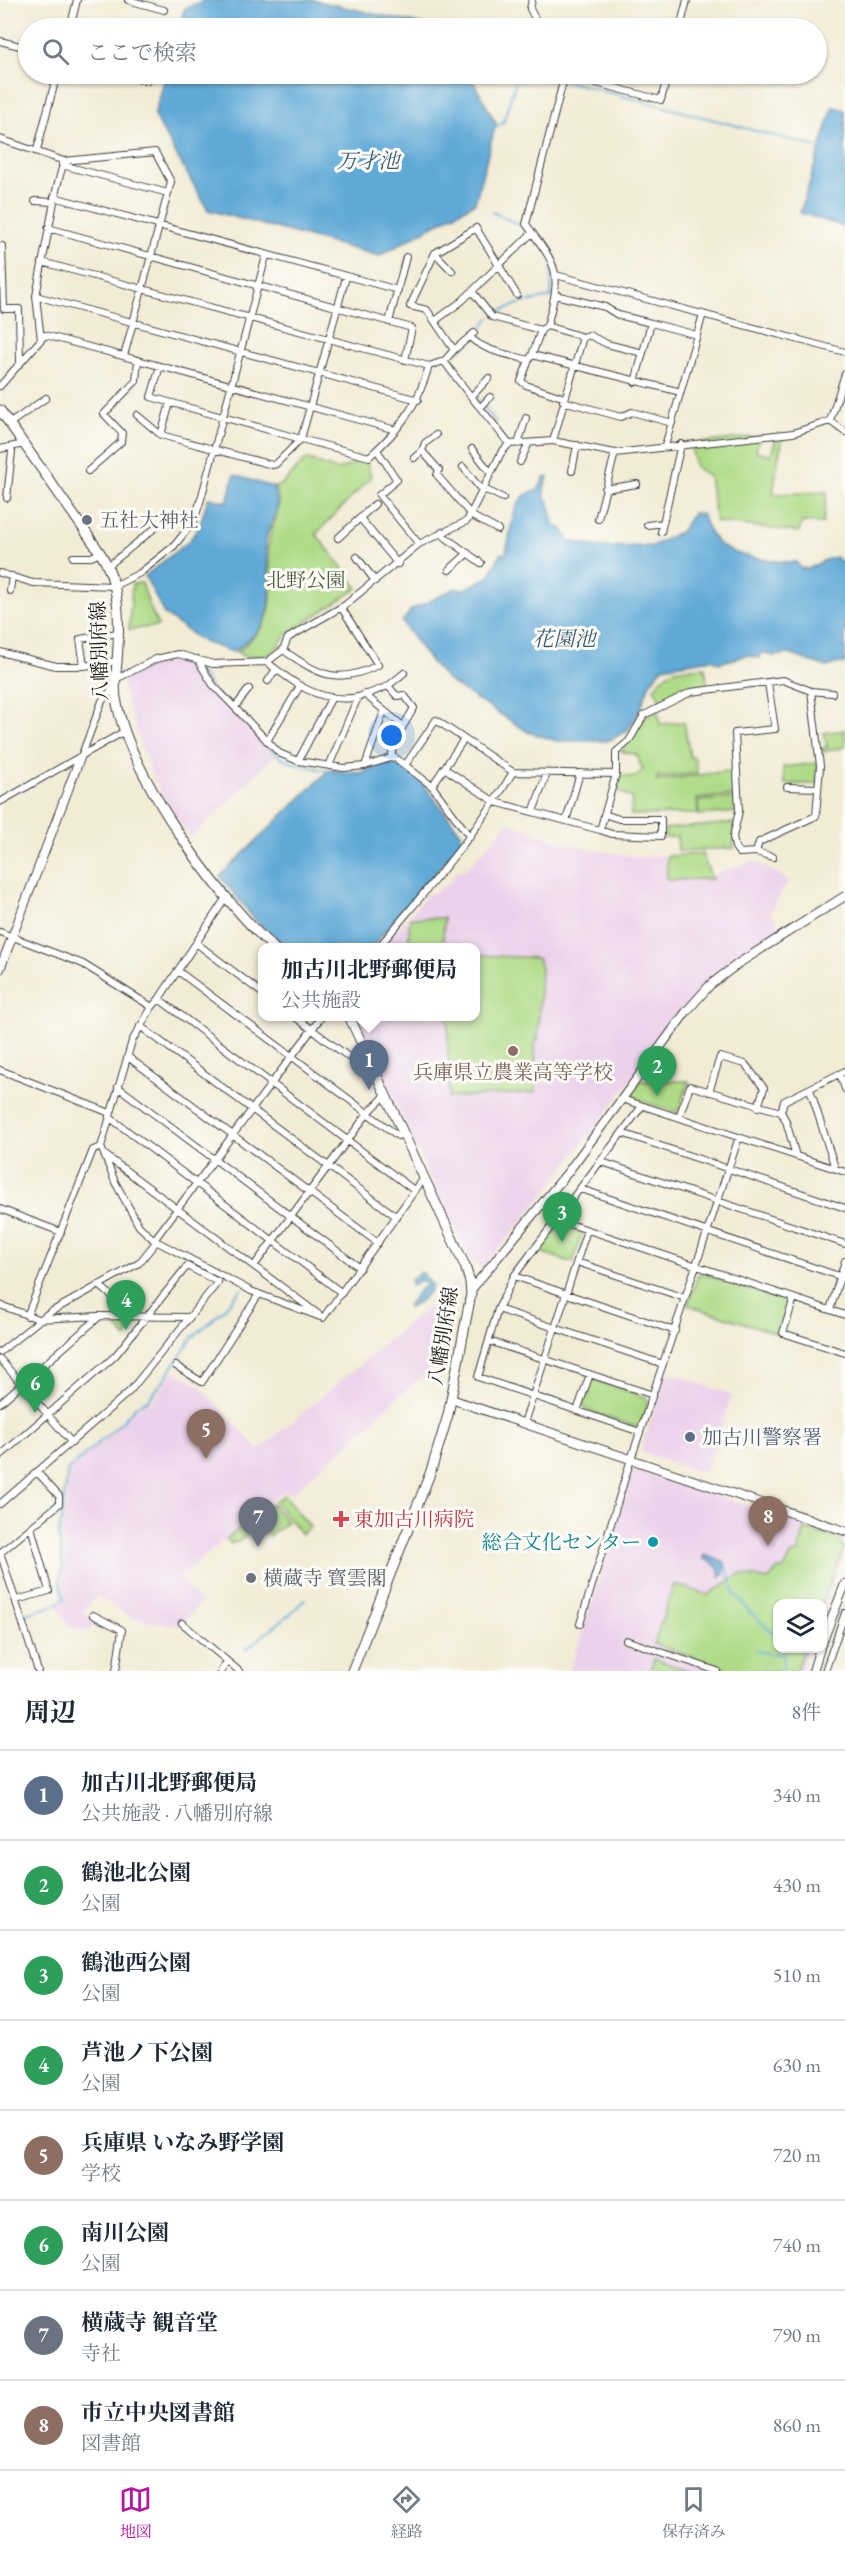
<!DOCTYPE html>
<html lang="ja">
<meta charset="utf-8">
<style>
body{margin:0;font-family:"EB Garamond","Noto Serif JP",serif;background:#f6f6f7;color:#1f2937}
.controls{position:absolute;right:18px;bottom:18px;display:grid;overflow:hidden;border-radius:12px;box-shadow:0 2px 4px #0004}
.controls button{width:54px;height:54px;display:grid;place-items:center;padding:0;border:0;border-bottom:2px solid #e0e1e3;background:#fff;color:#1f2937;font:30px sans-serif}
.you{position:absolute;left:392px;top:736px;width:21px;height:21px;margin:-15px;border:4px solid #fff;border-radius:50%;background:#1a73e8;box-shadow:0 0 0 9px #1a73e833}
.badge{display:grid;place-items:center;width:39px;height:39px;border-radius:50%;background:#b5179e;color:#fff;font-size:20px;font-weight:700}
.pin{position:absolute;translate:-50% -50px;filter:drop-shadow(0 2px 3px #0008)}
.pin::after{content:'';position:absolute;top:32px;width:21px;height:18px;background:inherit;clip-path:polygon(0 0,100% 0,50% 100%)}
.popup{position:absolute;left:258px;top:943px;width:222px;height:78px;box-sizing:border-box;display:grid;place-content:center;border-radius:12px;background:#fff;filter:drop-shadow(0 2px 4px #0005);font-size:20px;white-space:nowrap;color:#747a83}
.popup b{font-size:22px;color:#1f2937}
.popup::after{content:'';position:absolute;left:50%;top:100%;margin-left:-12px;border:12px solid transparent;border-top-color:#fff}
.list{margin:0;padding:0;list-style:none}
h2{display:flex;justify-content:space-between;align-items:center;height:78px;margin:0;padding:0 24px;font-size:26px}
h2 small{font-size:20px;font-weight:400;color:#747a83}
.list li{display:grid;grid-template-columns:39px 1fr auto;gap:18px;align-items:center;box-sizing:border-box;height:90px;padding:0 24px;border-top:2px solid #e0e1e3}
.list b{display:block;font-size:22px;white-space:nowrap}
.list p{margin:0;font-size:20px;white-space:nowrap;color:#747a83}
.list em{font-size:20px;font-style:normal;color:#747a83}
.icon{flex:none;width:33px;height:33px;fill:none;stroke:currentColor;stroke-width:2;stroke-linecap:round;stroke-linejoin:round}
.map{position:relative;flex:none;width:845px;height:1671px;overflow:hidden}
.search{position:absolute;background:#fff;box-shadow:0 2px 4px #0004;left:18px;right:18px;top:18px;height:66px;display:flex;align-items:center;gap:15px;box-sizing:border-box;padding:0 21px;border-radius:33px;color:#747a83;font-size:22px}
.sheet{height:798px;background:#fff}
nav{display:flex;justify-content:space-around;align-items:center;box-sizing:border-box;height:84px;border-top:2px solid #e0e1e3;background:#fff;font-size:16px;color:#747a83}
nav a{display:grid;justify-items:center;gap:3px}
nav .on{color:#b5179e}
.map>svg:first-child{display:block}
</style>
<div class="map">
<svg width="845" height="1671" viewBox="0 0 845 1671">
<rect width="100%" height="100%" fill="#fdfcf7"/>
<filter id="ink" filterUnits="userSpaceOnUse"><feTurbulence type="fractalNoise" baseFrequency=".0167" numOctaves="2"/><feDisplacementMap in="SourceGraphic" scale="12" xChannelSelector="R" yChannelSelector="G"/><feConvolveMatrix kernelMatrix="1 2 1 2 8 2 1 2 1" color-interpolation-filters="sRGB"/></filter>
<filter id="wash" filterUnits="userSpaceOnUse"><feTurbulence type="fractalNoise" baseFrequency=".008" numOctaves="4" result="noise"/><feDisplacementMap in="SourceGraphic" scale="24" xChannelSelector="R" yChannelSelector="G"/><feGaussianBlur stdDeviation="1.35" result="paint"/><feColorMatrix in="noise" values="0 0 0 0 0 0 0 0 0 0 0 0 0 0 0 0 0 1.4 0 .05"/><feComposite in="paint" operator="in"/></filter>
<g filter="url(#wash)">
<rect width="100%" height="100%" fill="#f2ecd6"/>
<path fill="#ebd1eb" d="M171,661l12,1 10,5 82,88 -84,83 -22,-30 -19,-37 -27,-80v-11l4,-3 28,-14 6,3z
M508,823l50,18 29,8 51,8 28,-2v26l48,-1v-6l40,-13 35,19 -19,33 13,18 -69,47 -20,19 -156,205 -55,65 -10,-2 -21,-41 -96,-207 120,-1v-68l-93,-1 44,-52 7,-2 19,-13 -1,-6 17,-7z
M459,1281l-12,74 -71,61v3l-86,76 -5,-5 -106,87 22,26 -22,23 -45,-7 -37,-23 -14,16 20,12 -2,4 -9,-3 -2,5h-16l-6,-5 -11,-19 9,-7 -3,-17 2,-20 -3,-35 9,-59 43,-36 27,-28 10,-1 23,-32 26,15 59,64z
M667,1372l65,23 -27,78 -62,-20 -2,-4z
M637,1469l205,68 3,15 -22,62 -1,-10h-44v44l32,1 -9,22h-231l64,-200z"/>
<path fill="#afdb87" stroke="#667c52" stroke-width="1.5" d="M777,435h7l-6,24 -5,35 54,-2 -4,31 -21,-1 -3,10 -83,-10 -7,-46 -14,-9 -4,-23 69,-8 -4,15 15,4z
M356,457l10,2 5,18 -55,57 42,54 -72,47 -10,14 -7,6 -24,2 -8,-5c35,-27 36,-42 33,-84 0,-9 -3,-20 -1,-28 4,-23 16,-28 6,-53l7,-3 24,-25 31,11 16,-6z
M142,583l7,22 9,21 -29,4 3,-46z
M705,667l3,21 -22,3 -24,12 -8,-15c18,-24 24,-18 51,-21z
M657,709l3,15 24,-2 6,35 5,1 2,15 -39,5 1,-4 -3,7 78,-11 2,25 -39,4 1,15 -67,1 1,-17 -16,-8 1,-15 17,2 10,-8 -3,-3 -4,-11 -16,-4 23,-32z
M845,730v17l-23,5 -1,-4 6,-1 -3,-14z
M818,763v21h-33l-2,-17z
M735,798l2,14 -38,3 -1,-14z
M734,823v25l-56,3 -1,-14 -12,1v-9z
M702,854l10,25 -45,1v-24z
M410,918h34l-1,29h-35z
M476,955l62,3 3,10 -3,72h-3l1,52 -87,6 -1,-81 28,-1z
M640,1081h49l-10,29 -3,2 -44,-14 -2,-4z
M558,1224l25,8 -10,31 -35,-12z
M700,1273l86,28 3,2 -10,31 -91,-29 10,-30z
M112,1321l26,1 -12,16z
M594,1380l52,17 2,5 -8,24 -3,1 -51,-17 -3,-5 2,-8h3l2,-16z
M284,1495l26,32 -9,7 -26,-32z
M272,1504l15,18 -18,14 -3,-5 -9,6 -5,-5 -16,11 -1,-2 -4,3 -4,-5 2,-2 31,-25 6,5v-8z
M805,1529l34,10 5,9 -22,55 -44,1v44l26,1 -8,22h-63l-79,-27 20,-60 34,11 32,-21 28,6 10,-11h6l8,-15 6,-1z
M654,1659l36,12h-40z"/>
<path fill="#5fa9d7" stroke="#3e627a" stroke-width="1.5" d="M205,0h108l124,28h-258l5,-19z
M166,74h303l27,49 -21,80 -96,53 -171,-46 -54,-94z
M833,107l12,3v117l-45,-14z
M234,475l39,12c11,29 -3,29 -7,53 -1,7 1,16 2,24 4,46 6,59 -35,88l-30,-10 -39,-28 -19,-38 45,-36 10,-15 8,-27 19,4z
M545,477l3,1 -4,11 1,9 3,2 7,26 8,3 6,12 30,6 53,-1 28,-14 13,-19 9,1c4,10 8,22 16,29 13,13 60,20 78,19l5,6 7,1 17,-9 10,-3 10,7v100l-7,-1 -11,4 -38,-13 -16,2 -12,-4 -2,6 -11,-3 -29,8 -7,-4 -49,8 -13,16 -11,30 -12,18 -19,10h-51l-29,-9 -80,-51 -19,-21 -27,-38 9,-12 44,-22 7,2 27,-13 12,-24 4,2c8,-22 3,-60 33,-65z
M392,761l28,19 41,53 2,7 -91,107h-86l-31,-27 -35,-44 109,-106 30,3z
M422,1272l10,13c-3,11 -13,17 -23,23l-2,-2 12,-16 8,-5 -7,-5 -8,6 -1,-1v-6z
M704,1555l21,7 -1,12 -4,3c0,-11 -7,-15 -17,-18z"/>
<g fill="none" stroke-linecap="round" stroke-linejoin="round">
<path stroke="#5fa9d7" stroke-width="2" d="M539,74l282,74
M493,129l10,-6 15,-49
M492,212l34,16
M494,314l24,-10 33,-7 1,-27
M476,337l13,-19
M458,352l11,-10
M475,396l21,26
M180,659l17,9 13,18
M216,693l42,43
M264,742c22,24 34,22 64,29
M726,1566l9,28 14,17 29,26
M22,1615l31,-9 11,-7 -4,-20 3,-11 -4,-34 9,-64 52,-46 17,-19 11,-5 14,-17 30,-45 31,-28 18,-21
M822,1629l23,-56
M783,1648v22
M246,1649l44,-35 15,-15
M755,1651l29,4
M808,1671l7,-23
M820,1671l25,-70"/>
</g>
</g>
<g filter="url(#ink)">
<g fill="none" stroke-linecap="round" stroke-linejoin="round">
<defs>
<path id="minor" d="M128,0l36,10
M532,0l-2,9 10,19
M70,28l7,-28
M680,28l7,-28
M0,41l28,7
M121,74l26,7
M566,75l95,25 7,-26
M0,139l64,22 91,-9 16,30 -47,174
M37,150l20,-76
M62,165l106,28
M54,197l344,93
M35,201l19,1
M48,228l364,100 -7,32
M2,246l2,63h15l1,54
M435,253l17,18
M42,262l387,104
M556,275l289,77
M472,291l20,26 49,13
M555,295l50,12 13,8 33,8 -16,59
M36,296l382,104
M435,321l27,-20 70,-68
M389,322l17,-65
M651,323l46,12
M547,326l36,11 6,-2 18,9 36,9
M470,337c13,14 41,18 59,23l3,-5 149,37
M41,340l-5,-44 21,-110 7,-25
M454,350l-27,-40 -17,-4 25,-53 41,-25 41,67
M532,355l9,-25 6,-4c15,-55 12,-57 -21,-102l39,-150
M529,360l-8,21 5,4 39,13
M444,361c20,29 44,55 65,83
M160,366l-9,31 150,42 45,-162
M0,386l45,-51 351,95
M472,396l17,-18
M563,401l58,16 11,-5 40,11
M481,407l9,-10
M137,415l24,20 111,30 4,-1 25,-25 68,18c31,-28 48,-50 60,-91l15,-5 10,-11 20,-17
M830,421l15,-47
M830,421l15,11
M9,424l37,-26
M161,435l9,-32
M436,435l-11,8 -3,8 17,19 -2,5 35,41 26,14
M553,441l30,-104
M518,444l8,-26
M665,446l38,-132
M0,449l24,-5
M472,449l19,24
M377,450l20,30 -18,15 40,49
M414,458l8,-7
M520,462l9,-19
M463,467l20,25
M88,471l33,-29 1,-9 -18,-19 32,-33 2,-21
M572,471l5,-26
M484,489l19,9
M605,489l32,-5
M7,498l5,-47 -2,-4
M375,504l-15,14 38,46
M598,519l17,-66
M647,525l16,-2
M442,532l3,5 36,26
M661,532l20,-88
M338,538l22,-20
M73,557h18l9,-4
M357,557l18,24
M108,566l47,-38
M449,570l19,-17
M0,573l33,10 81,3 26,-13 34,-27 20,-25 7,-22 65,-243
M10,591l2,-15
M283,650c35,24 53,36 95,15l-37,-58
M0,652l56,14h28l33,-5
M197,659l16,26 66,68 19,8 46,7 21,-2 29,-9 38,29 38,51
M267,662c25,20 51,40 85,36 12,-1 25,-8 36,-12l9,10 7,-1 10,13 -19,32 -4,17
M84,666l-4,-27 38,-6
M116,679l40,-20 22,-5 35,10 54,-2 16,-12 5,-12 57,-33 74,-61 48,-23 34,-68 8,-9 44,-3 62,12 178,-20 37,-12
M268,681l8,-12
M768,683l7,46 -40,4 4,78 -6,26 2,10 4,6 17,-1 17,5
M388,686l16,-13
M364,694l39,32
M235,707l14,-18
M267,741l33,-55
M81,757l21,-56 13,-15
M298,761l34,-64
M406,764l30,-44 77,52 103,2
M329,766l29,-69
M365,766l19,-55
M444,768l51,34 105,28 16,-56v-22l13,-11 15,-26 47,-23 92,-12 28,11 21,2
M432,786l32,-47
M787,787l31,1
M0,802l125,-71
M533,812l14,-39
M566,821l14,-48
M600,830l12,4 49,2v-17h-42l-15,-5
M756,852l3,-10 57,-26 4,-50 -9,-75
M227,896l-68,103 -7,8 -20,34 -31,106 14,35 24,44 15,14 97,51 72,27 101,-140
M0,932l83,32 69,43
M196,943l66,50
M378,948c47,-57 97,-112 135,-176
M178,971l220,165 6,-2
M159,999l256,192
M294,1016l72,54 7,-3
M140,1026l257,191
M128,1057l250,186
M0,1070l110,43
M840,1074l5,15
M118,1087l242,181
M810,1089l25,79
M709,1092l11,-35 25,7 19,24 -6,19
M622,1099l223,73
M781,1112l3,-11 61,-30
M109,1117l233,176
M679,1117l11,-31 91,26 5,9 10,35
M622,1133l223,75
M105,1155l213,159
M602,1162l243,82
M581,1189l264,89
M0,1209l61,23
M558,1220l287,95
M154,1240l168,-224
M577,1262l108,36
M254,1266l114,-153 18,-18
M514,1276l161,55
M99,1285l36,31
M794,1298l-11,35 62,20
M0,1305l38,14 61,-3 91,1
M498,1309l165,55
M830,1310l15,-49
M27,1316l66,-166 8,-3
M489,1341l164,54
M0,1352l47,-38 92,-51 17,-21
M0,1359l72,84
M176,1366l26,16 57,-88
M0,1403l99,-86
M577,1411l13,-37
M524,1423l63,-193
M640,1432l-162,-55 20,-68 16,-33 128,-170
M0,1456l115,-100 72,-90 31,16 -88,109 -130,113
M0,1552l38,119
M0,1553l59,-49v-8l-22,-24
M16,1600l33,-9 -18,-64
M93,1615l29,15 -6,41
M182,1623l57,48
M580,1624l51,-165 108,-322
M626,1640l91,31
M221,1671l6,-9
M825,1671l20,-58"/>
<path id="tertiary" d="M0,969l80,-211
M471,1290l97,-118 118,-160 24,-27 29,-22 106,-67
M451,1399l394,132
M822,1643l23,-59
M813,1671l7,-23"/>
<path id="secondary" d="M0,410l99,141c22,32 21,73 18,111 -1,12 -3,24 -1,36 12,76 101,199 158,250
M349,1016l116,250 5,16 1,12 -23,121 -17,56 -79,200"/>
</defs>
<use href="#minor" stroke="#3c3b38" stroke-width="8"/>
<use href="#tertiary" stroke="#3c3b38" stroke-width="10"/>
<use href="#secondary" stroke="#3c3b38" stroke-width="11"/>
<use href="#minor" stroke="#fff" stroke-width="6"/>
<use href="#tertiary" stroke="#fff" stroke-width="8"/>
<use href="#secondary" stroke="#fff" stroke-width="9"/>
</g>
</g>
<g fill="#6b7280" stroke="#fdfcf7" stroke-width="2">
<circle cx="87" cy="520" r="6"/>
<circle cx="251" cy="1578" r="6"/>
</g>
<circle fill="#8d6e63" stroke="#fdfcf7" stroke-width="2" cx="513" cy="1051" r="6"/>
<circle fill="#5c6f8a" stroke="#fdfcf7" stroke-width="2" cx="690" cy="1437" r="6"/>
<path fill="#e0444e" stroke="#fdfcf7" stroke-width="2" d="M338 1510h6v6h6v6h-6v6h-6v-6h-6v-6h6z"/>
<circle fill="#0f9aa8" stroke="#fdfcf7" stroke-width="2" cx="653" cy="1542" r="6"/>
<g text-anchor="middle" stroke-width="6" stroke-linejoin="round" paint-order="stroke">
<g font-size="20" fill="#5b616d" stroke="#fdfcf7" text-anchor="start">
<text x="99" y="527">五社大神社</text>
<text x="263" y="1585">横蔵寺 寳雲閣</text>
</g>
<g font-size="20" fill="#4f5f41" stroke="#fdfcf7">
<text x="306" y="587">北野公園</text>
</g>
<g font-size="20" fill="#1c1c1c" stroke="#fdfcf7">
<text transform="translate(99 651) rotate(-92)" y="7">八幡別府線</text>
<text transform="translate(443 1336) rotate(-81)" y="7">八幡別府線</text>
</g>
<g font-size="20" fill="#785e54" stroke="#fdfcf7">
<text x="513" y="1079">兵庫県立農業高等学校</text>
</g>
<g font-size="20" fill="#4e5e75" stroke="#fdfcf7" text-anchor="start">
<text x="702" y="1444">加古川警察署</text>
</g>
<g font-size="20" fill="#be3a42" stroke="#fdfcf7" text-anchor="start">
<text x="354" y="1526">東加古川病院</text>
</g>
<g font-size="20" fill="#0d838f" stroke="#fdfcf7" text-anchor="end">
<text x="641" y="1549">総合文化センター</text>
</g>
<g font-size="21" font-style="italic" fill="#3a5b70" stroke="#fdfcf7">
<text x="368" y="168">万才池</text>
<text x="564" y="646">花園池</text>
</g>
</g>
</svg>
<div class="controls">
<button><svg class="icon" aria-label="layers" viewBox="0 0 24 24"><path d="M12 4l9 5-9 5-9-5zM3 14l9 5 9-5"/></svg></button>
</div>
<div class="you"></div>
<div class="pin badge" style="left:369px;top:1090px;background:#5c6f8a">1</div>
<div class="popup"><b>加古川北野郵便局</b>公共施設</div>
<div class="pin badge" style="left:657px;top:1096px;background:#2e9e5b">2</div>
<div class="pin badge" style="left:562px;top:1242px;background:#2e9e5b">3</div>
<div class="pin badge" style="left:126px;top:1330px;background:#2e9e5b">4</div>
<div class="pin badge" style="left:206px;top:1459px;background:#8d6e63">5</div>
<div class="pin badge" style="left:35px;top:1413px;background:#2e9e5b">6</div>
<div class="pin badge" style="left:258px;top:1547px;background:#6b7280">7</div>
<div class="pin badge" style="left:768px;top:1546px;background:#8d6e63">8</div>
<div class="search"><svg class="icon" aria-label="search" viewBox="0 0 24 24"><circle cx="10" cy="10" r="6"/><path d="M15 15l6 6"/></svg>ここで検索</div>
</div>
<section class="sheet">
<h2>周辺<small>8件</small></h2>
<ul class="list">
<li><span class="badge" style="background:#5c6f8a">1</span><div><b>加古川北野郵便局</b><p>公共施設 · 八幡別府線</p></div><em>340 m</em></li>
<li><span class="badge" style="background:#2e9e5b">2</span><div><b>鶴池北公園</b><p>公園</p></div><em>430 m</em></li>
<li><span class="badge" style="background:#2e9e5b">3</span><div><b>鶴池西公園</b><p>公園</p></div><em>510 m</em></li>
<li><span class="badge" style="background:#2e9e5b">4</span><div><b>芦池ノ下公園</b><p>公園</p></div><em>630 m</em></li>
<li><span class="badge" style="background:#8d6e63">5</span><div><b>兵庫県 いなみ野学園</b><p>学校</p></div><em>720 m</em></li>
<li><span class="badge" style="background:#2e9e5b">6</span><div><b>南川公園</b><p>公園</p></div><em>740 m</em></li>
<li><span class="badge" style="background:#6b7280">7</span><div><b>横蔵寺 観音堂</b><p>寺社</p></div><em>790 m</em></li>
<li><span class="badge" style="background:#8d6e63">8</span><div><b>市立中央図書館</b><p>図書館</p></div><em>860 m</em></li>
</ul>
</section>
<nav>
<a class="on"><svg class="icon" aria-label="map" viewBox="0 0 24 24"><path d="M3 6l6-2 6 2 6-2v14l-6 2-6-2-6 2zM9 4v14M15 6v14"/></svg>地図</a>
<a><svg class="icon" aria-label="directions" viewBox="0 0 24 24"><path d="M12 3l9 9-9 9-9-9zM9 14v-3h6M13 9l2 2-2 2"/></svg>経路</a>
<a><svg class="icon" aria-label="saved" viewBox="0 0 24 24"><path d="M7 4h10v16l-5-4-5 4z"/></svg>保存済み</a>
</nav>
